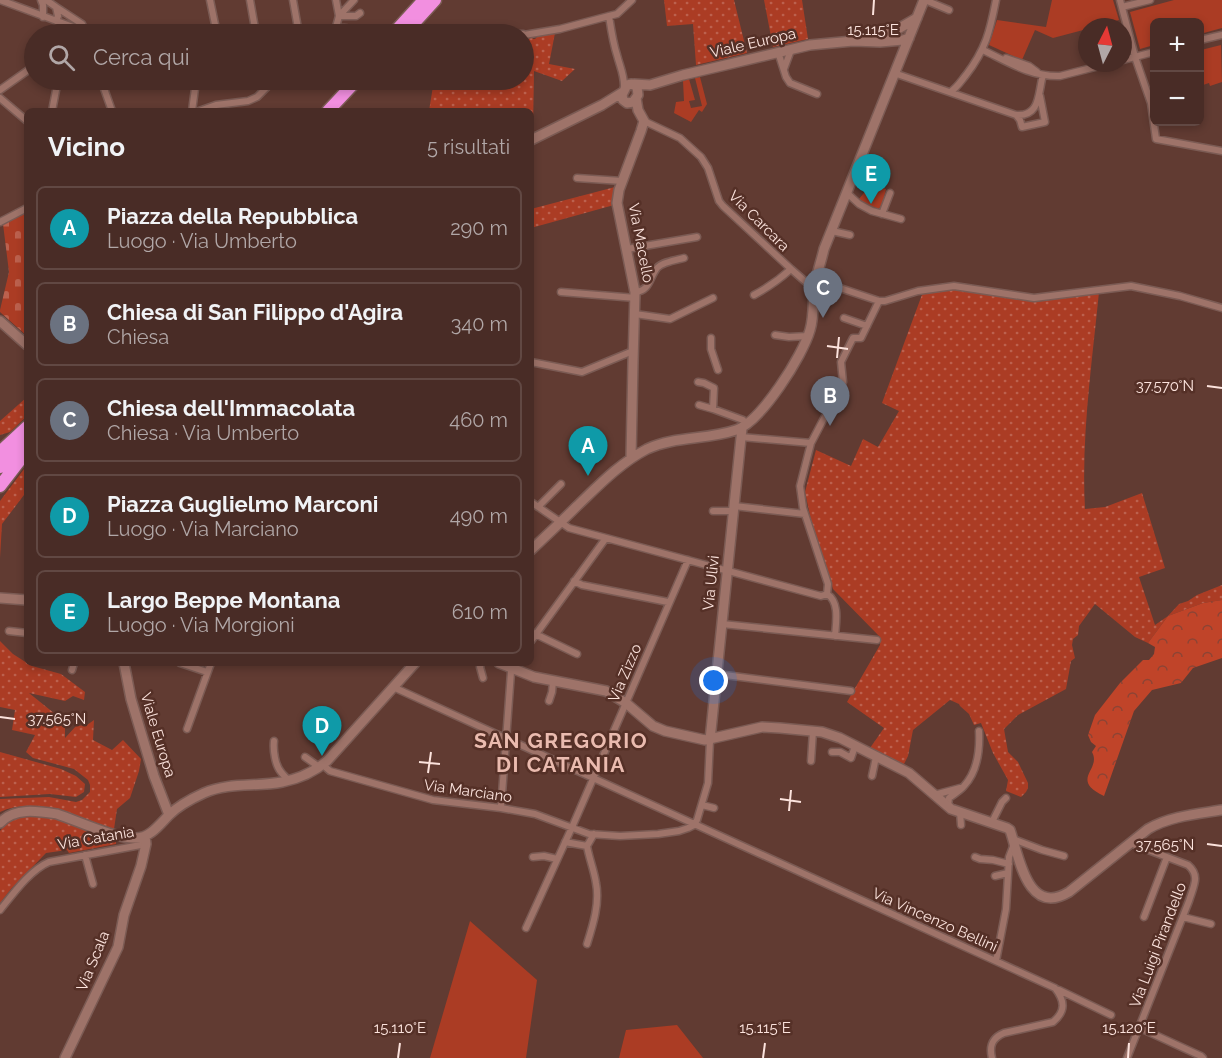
<!DOCTYPE html>
<html lang="it">
<meta charset="utf-8">
<style>
body{margin:0;font-family:Raleway,sans-serif;background:#50342e;color:#f1f3f6}
.controls{position:absolute;right:18px;top:18px;display:grid;overflow:hidden;border-radius:9px;box-shadow:0 3px 9px #0003}
.controls button{width:54px;height:54px;display:grid;place-items:center;padding:0;border:0;border-bottom:2px solid #614843;background:#492c26;color:#f1f3f6;font:30px sans-serif}
.compass{position:absolute;left:1078px;top:18px;width:54px;height:54px;border-radius:50%;background:#492c26;box-shadow:0 3px 9px #0003;rotate:6deg}
.you{position:absolute;left:714px;top:681px;width:21px;height:21px;margin:-15px;border:4px solid #fff;border-radius:50%;background:#1a73e8;box-shadow:0 0 0 9px #1a73e833}
.badge{display:grid;place-items:center;width:39px;height:39px;border-radius:50%;background:#56c9e1;color:#fff;font-size:20px;font-weight:700}
.pin{position:absolute;translate:-50% -50px;filter:drop-shadow(0 2px 3px #0008)}
.pin::after{content:'';position:absolute;top:32px;width:21px;height:18px;background:inherit;clip-path:polygon(0 0,100% 0,50% 100%)}
.list{margin:0;padding:0;list-style:none}
h2{display:flex;justify-content:space-between;align-items:center;height:78px;margin:0;padding:0 24px;font-size:26px}
h2 small{font-size:20px;font-weight:400;color:#b1a7a7}
.list li{display:grid;grid-template-columns:39px 1fr auto;gap:18px;align-items:center;box-sizing:border-box;height:84px;margin:0 12px 12px;padding:0 12px;border:2px solid #614843;border-radius:9px}
.list b{display:block;font-size:22px;white-space:nowrap}
.list p{margin:0;font-size:20px;white-space:nowrap;color:#b1a7a7}
.list em{font-size:20px;font-style:normal;color:#b1a7a7}
.icon{flex:none;width:33px;height:33px;fill:none;stroke:currentColor;stroke-width:2;stroke-linecap:round;stroke-linejoin:round}
.map{position:relative;flex:none;width:1222px;height:1058px;overflow:hidden}
.search{position:absolute;background:#492c26;box-shadow:0 3px 9px #0003;left:24px;top:24px;width:510px;height:66px;display:flex;align-items:center;gap:15px;box-sizing:border-box;padding:0 21px;border-radius:33px;color:#b1a7a7;font-size:22px}
.panel{position:absolute;background:#492c26;box-shadow:0 3px 9px #0003;left:24px;top:108px;width:510px;height:558px;border-radius:9px}
.map>svg:first-child{display:block}
</style>
<div class="map">
<svg width="1222" height="1058" viewBox="0 0 1222 1058">
<defs>
<pattern id="grass-dots" width="8" height="8" patternUnits="userSpaceOnUse" patternTransform="scale(1.5)"><rect width="8" height="8" fill="#ab3c24"/><path d="M2 2h.1M6 6h.1" fill="none" stroke="#bc614e" stroke-width="1.8" stroke-linecap="round"/></pattern>
<pattern id="forest-crowns" width="20" height="18" patternUnits="userSpaceOnUse" patternTransform="scale(1.5)"><rect width="20" height="18" fill="#c04429"/><path d="M2 6a3 3 0 1 1 6 0M12 15a3 3 0 1 1 6 0" fill="none" stroke="#8c4434"/></pattern>
<pattern id="cemetery-stones" width="16" height="16" patternUnits="userSpaceOnUse" patternTransform="scale(1.5)"><rect width="16" height="16" fill="#ab3c24"/><path d="M2 7V4a2 2 0 0 1 4 0v3zM10 15v-3a2 2 0 0 1 4 0v3z" fill="#bc614e"/></pattern>
</defs>
<rect width="100%" height="100%" fill="#613b32"/>
<path fill="url(#grass-dots)" d="M664,0h70l13,53 -51,12 -3,-41 -26,2z
M764,0h38l6,39 -35,8z
M555,33l-6,31 26,5 -13,12 -28,-10 -1,60 -2,1v-21h-102l5,-31h90v-43h8l1,2h2l2,-2z
M615,187l-1,18 -83,23v-19z
M954,288l82,14 63,-10c-7,72 -18,144 -14,217l20,-2 37,-14 23,75 -26,9 16,48 13,-9 11,-12 9,-3 9,-6 25,-10v15l-19,3 -35,13 -20,27 -13,-6 -40,-33 -16,22 -1,9 -5,4 -1,6 3,13 -4,3 -5,28 -48,26 -14,14 4,23 10,10 10,21v5l-2,4 -5,5 -15,-6 2,-11 -15,-27 -12,-30 -7,2 -5,-11 -9,-8 -1,-2 -9,-4 -37,30 -5,26 -5,10 -33,-18 14,-20 -37,-26 33,-57v-8l-47,-48 -22,-69 -6,-28 11,-42 35,16 12,-27 15,8 21,-36 -17,-8 41,-111z
M27,397v19l-17,16 -10,3v-14z
M27,465v26l-25,33 -2,34v-57z
M0,641l13,13 14,9 5,3 29,8 24,18 -1,8 -11,-4 -8,5 -36,-8 36,29v16l11,-12 11,-1 7,-5 -1,20 19,10 11,-10 18,19 -2,12 -9,27 -13,11 -3,20c-33,-11 -80,-33 -114,-17v-13l49,-2 27,5 6,-2 8,-8v-7l-2,-5 -14,-11 -41,-11 -7,-6 9,-17 -23,-5 3,-20 -15,-3z
M0,752l61,17 15,7 9,8 -1,8 -8,5 -26,-3 -50,3z
M22,815c36,0 61,12 94,24v5l-47,9 -2,-3 -21,3 -35,36 -11,14v-72l8,-10 5,-3z"/>
<path fill="url(#forest-crowns)" d="M1222,600v58l-29,10 -12,15 -29,7 -18,21 -30,85c-35,-17 -2,-26 -12,-44l4,-6 -5,-4 -3,-7 7,-20 25,-32 23,-23h6l5,-6 1,-7 -7,-4 20,-27 35,-13z"/>
<path fill="url(#cemetery-stones)" d="M27,211v125l-27,-24v-2l9,-38 -6,-48z"/>
<path fill="#ab3c24" d="M1052,0h61l6,20 -26,7h-6v2l-34,9 -18,-8 -13,30 -33,-15 8,-25 49,7z
M1174,0h48v28l-22,6v-12h-46v23l-14,4 -10,-37z
M1221,45l1,37 -12,4 -1,-3 -9,3v-32l2,-1 -1,-3z
M700,77l7,27 -5,8 -3,-2 -8,12 -17,-9 2,-11 8,-1 -1,-20 6,-2 6,21 -6,1 2,7 11,-2 -7,-28z
M871,184l15,5 -3,13 -4,7 -14,-5 -6,-5z
M470,921l67,59 -11,78h-96z
M677,1025l26,33h-84l7,-28z"/>
<g fill="none" stroke-linecap="round" stroke-linejoin="round">
<defs>
<path id="street" d="M0,0l92,34
M41,0l2,5v12
M46,0l10,7 2,9 -2,5
M210,0l7,34
M250,0l6,34
M293,0l6,34
M336,0l3,16 -3,11
M925,0l24,10
M1120,0l15,57 16,46 5,36 66,12
M56,7l26,17 4,9
M1122,7l28,-7
M339,16h17l4,-3
M339,16l15,-16
M609,16c2,13 4,27 8,39 3,12 8,21 7,34
M319,34c14,-9 30,-8 44,0
M477,34h46
M524,35l36,-6 49,-13 8,-2 15,-14
M1200,40l22,-5
M983,50c25,12 48,27 77,26l51,-13
M778,52l8,25 4,6 27,11
M1006,58l23,8 8,6
M1123,60l31,-8
M784,69l7,-19
M894,73l122,42c25,2 22,-23 27,-40
M101,80l11,31
M0,90l34,-24
M950,92c7,-4 11,-11 16,-17 20,-26 24,-44 30,-75
M0,98l27,23
M52,111l6,-31
M192,111l4,-30
M199,111l17,-6 32,-4 9,-4 17,-17
M1016,115l4,5 2,7 23,-5 -5,-26
M644,121l36,17 21,19 7,11 11,33 4,5 68,63 16,14 8,4
M577,178l45,3
M847,193l12,11 13,7 29,8
M882,214l8,-21
M0,222l27,-14
M832,231l18,4
M627,249l70,-12
M816,280l63,21h6l33,-10 36,-5 80,12 97,-12 49,10 42,12
M561,292l75,6
M635,292c15,-1 14,-14 22,-24 5,-6 19,-8 27,-10
M754,295c13,-7 26,-16 37,-26
M635,314l35,5 43,-21
M844,318l23,8
M775,335l14,2 19,-1
M711,338v11l7,21
M531,362l51,10 51,-21
M698,382l6,1 10,5 -1,21 30,11 4,4
M699,405l14,4
M741,437l70,6
M531,502l38,26 252,68 6,-2
M734,506l71,8
M538,507l23,-23
M713,511h20
M574,581l8,4 86,17
M827,594l1,-10 -25,-76 -3,-22 11,-43 32,-61 -2,-20 12,-24h8l18,-37
M827,594c13,8 9,29 8,42
M722,624l155,16
M9,631l18,2
M531,632l46,22
M531,641l75,-103
M180,663l27,9
M481,663l-1,4 3,11
M72,670l2,-7
M717,674l134,17
M393,687l662,301c10,13 11,23 -2,34l-49,11c-12,5 -15,13 -12,25
M549,701l3,-9 1,-11
M187,729l24,-66
M274,741c-1,9 1,24 7,31 2,3 5,5 7,8
M832,752h8l11,6 4,-12
M305,757l14,10
M811,761l2,-30
M323,765l7,6 103,29 68,8 34,6 54,20 31,2 38,-2 21,-3 9,-3 6,-3 3,-5 11,-37 2,-43
M872,776l4,-19
M934,795l26,-7
M702,805l12,3
M948,806l1,-8c5,-4 11,-7 15,-12 13,-14 16,-36 15,-55
M501,808l10,-136v-4l4,-5
M960,812l1,13
M992,822l10,-20 4,-4
M1013,839l29,11 22,6
M565,842l22,4 7,-12
M587,846c2,12 7,24 9,37 4,20 -3,42 -9,61
M85,855l8,29
M533,857l11,-1 13,3
M975,857l5,2 13,1 16,4
M995,876l13,-3
M0,910c13,-16 30,-40 49,-48l97,-18
M1144,917l23,-60
M1183,917l28,7
M526,928l47,-103 115,-265
M996,961l10,-52 3,-52 5,-13
M1059,990l52,25
M1140,1028l61,28 2,2
M1127,1058l62,-157c4,-14 12,-25 -1,-36l-58,-22"/>
<path id="secondary" d="M870,39l28,-10 19,-11
M632,84l5,3 1,8 -5,7 -6,1 -4,-3 -1,-5 5,-10z
M634,84l16,1 33,-10 127,-30 43,-4 27,1 23,-2 6,-2
M531,140l71,-35 21,-13
M0,321l27,24
M631,458l2,-96 2,-70 -18,-89 2,-13 22,-59 3,-10 -6,-11 -2,-12
M531,550c15,-14 31,-29 46,-44 22,-21 43,-43 70,-57 28,-13 60,-9 89,-19 25,-8 67,-75 74,-100 4,-13 3,-28 4,-41 2,-13 7,-27 10,-40l100,-249
M0,598l27,2
M124,663l7,36 23,77 15,39
M499,663l35,14 72,14 20,12 27,23 12,5 40,9 57,-13 18,1 42,4 18,6 69,35 42,36 56,19 3,2c9,26 17,87 59,62l79,-63c22,-13 49,-15 74,-19
M710,740l32,-312
M0,823c14,-16 38,-12 57,-9 21,7 59,25 79,24 14,0 24,-14 33,-23 9,-9 24,-17 35,-22 25,-11 52,-6 78,-11 16,-3 32,-10 45,-21l88,-98
M65,1058l53,-111 6,-32 17,-49 5,-22 -1,-8"/>
<path id="highway" d="M393,34l31,-34
M404,34l31,-34
M328,111l29,-31
M0,452l27,-25
M0,467l27,-31
M0,486l27,-35"/>
</defs>
<use href="#street" stroke="#7b5b54" stroke-width="9"/>
<use href="#secondary" stroke="#7b5b54" stroke-width="12"/>
<use href="#highway" stroke="#7b5b54" stroke-width="15"/>
<use href="#street" stroke="#9e7369" stroke-width="6"/>
<use href="#secondary" stroke="#9e7369" stroke-width="9"/>
<use href="#highway" stroke="#f28fe0" stroke-width="12"/>
</g>
<path fill="none" stroke="#fce3dd" stroke-width="2" d="M873,15l1,-15M827,346l21,3M837,358l2,-21M1207,386l15,2M0,717l15,2M419,762l21,2M428,773l3,-21M780,799l21,3M789,811l2,-21M1207,844l15,2M398,1058l2,-15M763,1058l2,-15M1128,1058l1,-15"/>
<g text-anchor="middle" stroke-width="5" stroke-linejoin="round" paint-order="stroke">
<g font-size="15" fill="#fce3dd" stroke="#553027">
<text transform="translate(753 43) rotate(-13)" y="5">Viale Europa</text>
<text transform="translate(759 221) rotate(45)" y="5">Via Carcara</text>
<text transform="translate(641 243) rotate(79)" y="5">Via Macello</text>
<text transform="translate(711 583) rotate(-84)" y="5">Via Ulivi</text>
<text transform="translate(625 673) rotate(-67)" y="5">Via Zizzo</text>
<text transform="translate(158 735) rotate(73)" y="5">Viale Europa</text>
<text transform="translate(468 791) rotate(8)" y="5">Via Marciano</text>
<text transform="translate(96 838) rotate(-10)" y="5">Via Catania</text>
<text transform="translate(935 920) rotate(24)" y="5">Via Vincenzo Bellini</text>
<text transform="translate(1158 945) rotate(-69)" y="5">Via Luigi Pirandello</text>
<text transform="translate(93 961) rotate(-68)" y="5">Via Scala</text>
</g>
<g font-size="21" font-weight="bold" letter-spacing="1.5" fill="#eabbaf" stroke="#553027">
<text x="561" y="748">SAN GREGORIO<tspan x="561" dy="24">DI CATANIA</tspan></text>
</g>
</g>
<g font-size="15" text-anchor="middle" fill="#fce3dd" stroke="#553027" stroke-width="5" stroke-linejoin="round" paint-order="stroke">
<text x="873" y="35">15.115°E</text>
<text x="1165" y="391">37.570°N</text>
<text x="57" y="724">37.565°N</text>
<text x="1165" y="850">37.565°N</text>
<text x="400" y="1033">15.110°E</text>
<text x="765" y="1033">15.115°E</text>
<text x="1129" y="1033">15.120°E</text>
</g>
</svg>
<div class="controls">
<button>+</button>
<button>−</button>
</div>
<svg class="compass" viewBox="-18 -18 36 36"><path d="M0-13l5 13h-10z" fill="#e53935"/><path d="M0 13l5-13h-10z" fill="#b1a7a7"/></svg>
<div class="you"></div>
<div class="pin badge" style="left:588px;top:476px;background:#0f9aa8">A</div>
<div class="pin badge" style="left:830px;top:426px;background:#6b7280">B</div>
<div class="pin badge" style="left:823px;top:318px;background:#6b7280">C</div>
<div class="pin badge" style="left:322px;top:756px;background:#0f9aa8">D</div>
<div class="pin badge" style="left:871px;top:204px;background:#0f9aa8">E</div>
<div class="search"><svg class="icon" aria-label="search" viewBox="0 0 24 24"><circle cx="10" cy="10" r="6"/><path d="M15 15l6 6"/></svg>Cerca qui</div>
<section class="panel">
<h2>Vicino<small>5 risultati</small></h2>
<ul class="list">
<li><span class="badge" style="background:#0f9aa8">A</span><div><b>Piazza della Repubblica</b><p>Luogo · Via Umberto</p></div><em>290 m</em></li>
<li><span class="badge" style="background:#6b7280">B</span><div><b>Chiesa di San Filippo d'Agira</b><p>Chiesa</p></div><em>340 m</em></li>
<li><span class="badge" style="background:#6b7280">C</span><div><b>Chiesa dell'Immacolata</b><p>Chiesa · Via Umberto</p></div><em>460 m</em></li>
<li><span class="badge" style="background:#0f9aa8">D</span><div><b>Piazza Guglielmo Marconi</b><p>Luogo · Via Marciano</p></div><em>490 m</em></li>
<li><span class="badge" style="background:#0f9aa8">E</span><div><b>Largo Beppe Montana</b><p>Luogo · Via Morgioni</p></div><em>610 m</em></li>
</ul>
</section>
</div>
